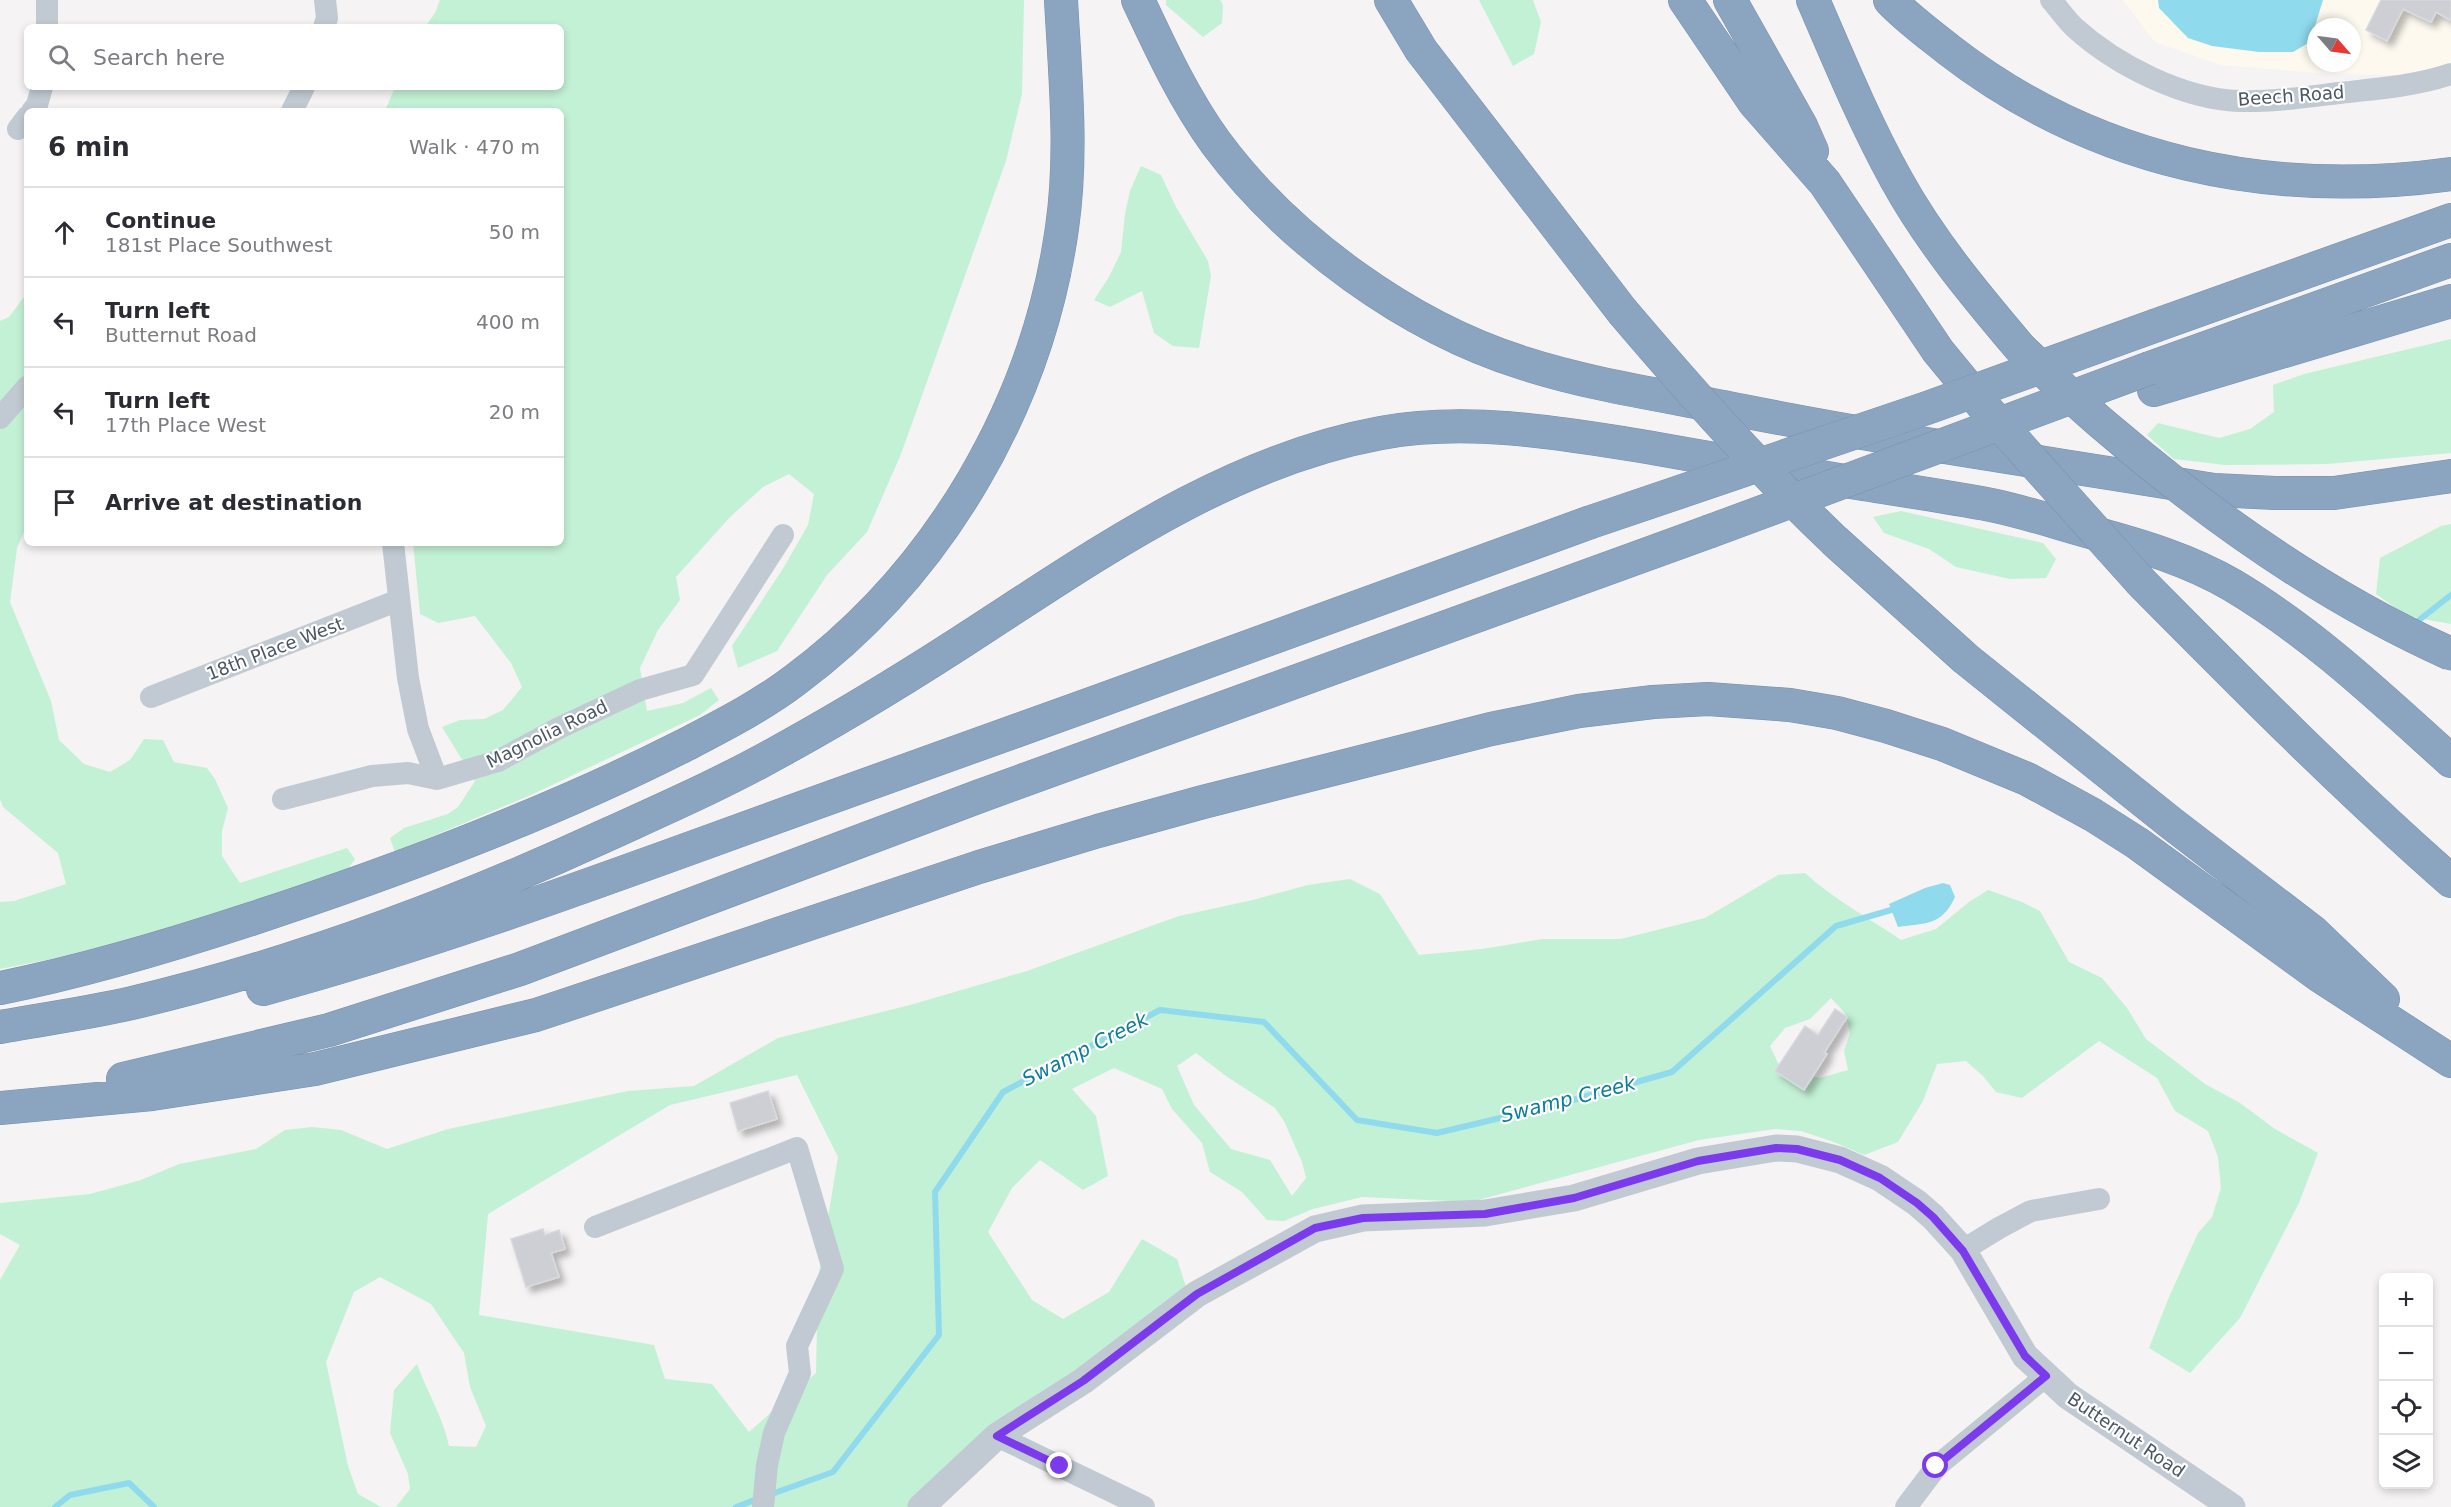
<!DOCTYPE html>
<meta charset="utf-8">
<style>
body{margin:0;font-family:"DejaVu Sans",sans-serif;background:#f2f2f3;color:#2b2b33}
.controls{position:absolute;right:18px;bottom:18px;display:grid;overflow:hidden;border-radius:9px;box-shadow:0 3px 9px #0003}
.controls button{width:54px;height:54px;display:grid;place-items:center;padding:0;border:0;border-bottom:2px solid #e1e1e2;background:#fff;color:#2b2b33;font:30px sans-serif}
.compass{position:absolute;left:2307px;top:18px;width:54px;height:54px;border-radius:50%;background:#fff;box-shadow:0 3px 9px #0003;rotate:118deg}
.stop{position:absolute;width:18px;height:18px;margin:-14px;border:4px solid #7c3aed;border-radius:50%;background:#fff}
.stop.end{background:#7c3aed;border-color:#fff;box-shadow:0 2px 6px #0008}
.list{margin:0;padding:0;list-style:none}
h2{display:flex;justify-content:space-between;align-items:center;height:78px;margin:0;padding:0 24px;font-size:26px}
h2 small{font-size:20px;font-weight:400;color:#7c7c81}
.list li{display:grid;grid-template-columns:39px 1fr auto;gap:18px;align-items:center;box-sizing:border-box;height:90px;padding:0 24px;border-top:2px solid #e1e1e2}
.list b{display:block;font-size:22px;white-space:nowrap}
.list p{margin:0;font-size:20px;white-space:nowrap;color:#7c7c81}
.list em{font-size:20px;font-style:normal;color:#7c7c81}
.icon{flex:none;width:33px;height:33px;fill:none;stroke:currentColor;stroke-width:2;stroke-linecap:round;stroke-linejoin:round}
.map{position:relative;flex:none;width:2451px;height:1507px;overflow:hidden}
.search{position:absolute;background:#fff;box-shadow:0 3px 9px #0003;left:24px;top:24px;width:540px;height:66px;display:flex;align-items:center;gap:15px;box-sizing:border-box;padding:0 21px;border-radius:9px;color:#7c7c81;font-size:22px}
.panel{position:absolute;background:#fff;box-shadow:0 3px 9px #0003;left:24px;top:108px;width:540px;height:438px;border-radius:9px}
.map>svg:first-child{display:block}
</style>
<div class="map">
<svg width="2451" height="1507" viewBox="0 0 2451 1507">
<defs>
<filter id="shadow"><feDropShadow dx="5.5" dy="5.5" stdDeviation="3" flood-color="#0004"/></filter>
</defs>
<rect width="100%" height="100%" fill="#f5f3f3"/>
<path fill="#fdf9ef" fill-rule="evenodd" d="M2123,0h328v77l-135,-4 -95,-8 -66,-23zM2316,27h36v36h-36z"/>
<path fill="#c3f1d5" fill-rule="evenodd" d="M440,0h584l-2,94 -16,67 -105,293 -34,78 -40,43 -50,76 -39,17 -6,-22 52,-79 24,-42 6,-31 -25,-20 -26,13 -33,30 -54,60 4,23 -22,30 -18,38 7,43 36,-8 28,-15 8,12 -19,15 -169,80 -136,57 -5,-14 14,-10 44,-14 10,-7 17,-26 -33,-54 18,-7 24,-1 19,-9 19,-23 -11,-24 -36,-47 -37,7 -18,-9 -7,-71h148v-432h-176l10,-24h166v-60h-136l10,-14z
M1166,0h54l3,5 -1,18 -19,14 -37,-32z
M1479,0h54l8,22 -7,32 -21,12z
M1141,166l20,9 15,32 32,54 3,15 -12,72 -26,-2 -19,-13 -12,-42 -32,16 -16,-7 15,-23 12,-25 4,-38 5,-23z
M27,293v232l-10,23 -7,54 41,99 8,39 25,24 26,8 20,-12 14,-21 19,1 11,22 33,6 8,11 13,29 -6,23v25l18,27 107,-35 8,11 -8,11 -162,56 -134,33 -51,10v-67l14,-1 52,-17 -8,-31 -55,-46 -3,-8v-478l9,-4z
M2451,339v114l-124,11 -102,1 -51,-6 -27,-24 11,-12 61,15 31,-9 24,-17 -1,-27 31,-11z
M1901,511l142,32 13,16 -10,19 -36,1 -54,-12 -27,-18 -45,-16 -11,-16z
M2451,524v100l-44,-8 -31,-22 4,-36 61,-32z
M1805,873c28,26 64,45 96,67l35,-11 33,-27 19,-12 34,12 18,9 29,51 33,16 25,30 19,31 59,45 35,19 35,26 43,24 -19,50 -59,115 -50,55 -41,-25 20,-51 29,-64 14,-16 9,-29 -3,-31 -10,-26 -33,-20 -18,-33 -58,-37 -77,57 -26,-6 -13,-16 -17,-15 -29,3 -14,37 -25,41 -34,13 -30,-13 -33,-11 -26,-2 -76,11 -228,62 -109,-5 -49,12 -29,12 -17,-1 -25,-28 -32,-20 -8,-29 -30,-34 -10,-20 -48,-21 -42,21 24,27 12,60 -25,14 -43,-30 -28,28 -24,44 44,68 31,19 46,-27 33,-53 35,20 10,31 -275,217h-516l14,-18 -2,-15 -18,-41 4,-43 23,-26c10,28 26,53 32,82l27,1 10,-21 -16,-39 -6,-34 -33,-49 -51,-27 -26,15 -28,70 22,104 10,28 23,13h-381v-227l20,-35 -20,-11v-31l90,-9 51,-14 38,-16 77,-15 29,-19 27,-3 29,3 46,19 61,-20 180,-38 66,-5 84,-48 132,-33 117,-34 152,-55 74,-16 55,-15 42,-6 30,15 39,61 63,-6 61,-10h78l84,-21 73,-43zM1831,998l14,15 5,20 -6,18 4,19 -28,8 -24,-5 -18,-10 -8,-17 15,-18 25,-9zM1196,1053l30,23 49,32 9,13 18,41 4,16 -14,18 -22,-36 -39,-11 -37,-44 -17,-39zM797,1075l41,82 -20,121 -2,95 -67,59 -37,-48 -47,-5 -11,-34 -175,-30 9,-101 182,-109z"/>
<path fill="#90daee" d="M2158,0h165l-13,42 -17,10h-34l-47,-6 -24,-8 -29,-30z
M1943,883l7,2 5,12c-13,29 -30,26 -57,30l-9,-23 36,-16z"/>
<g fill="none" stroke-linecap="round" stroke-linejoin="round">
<path stroke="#90daee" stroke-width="6" d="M2414,624l37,-29
M769,1495l64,-23 106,-137 -4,-143 68,-100 157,-82 104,12 93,98 80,13 122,-29 113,-32 164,-146 62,-18
M55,1507l15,-12 59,-12 25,24
M736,1507l24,-9"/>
</g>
<path fill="#cdcfd5" stroke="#d7d9de" stroke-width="1.5" filter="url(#shadow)" d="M2381,0h70v20l-15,-8 -5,10 -28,-13 -16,32 -21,-11z
M1835,1009l12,8 -23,36 3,1 -23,36 -29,-19 30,-45 13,9z
M768,1091l9,28 -39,12 -8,-28z
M543,1229l2,6 14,-5 6,19 -14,4 8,24 -33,10 -15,-48z"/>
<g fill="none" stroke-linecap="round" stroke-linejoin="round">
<defs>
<path id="motorway" d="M1138,0c23,49 46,99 78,143 72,97 192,184 307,220 71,23 147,33 220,48 156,31 314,53 471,79l61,3h59l117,-17
M1391,0l30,50 201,261
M1685,0l69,102 71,81 113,168 47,57
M1730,0l71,126 11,25
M1813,0c26,60 51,121 83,179 34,62 80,117 125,170
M1890,0c17,18 39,34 59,50 146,113 321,149 502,124
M2157,325l294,-105
M2150,368l301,-108
M2154,390l297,-89
M1836,542l130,117 205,164 142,109 70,67
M2141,582c101,102 202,204 310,299
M0,988c86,-17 169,-42 251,-69 73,-24 144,-49 215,-77 74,-29 146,-60 217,-96 38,-20 78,-40 112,-66 144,-107 242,-275 267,-452 11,-75 3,-153 -1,-228
M263,989c189,-51 371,-121 555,-187 257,-92 514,-185 770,-279
M0,1027c44,-8 89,-14 132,-24 165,-39 325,-99 479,-170 57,-26 114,-51 169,-82 71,-39 139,-81 206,-125 123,-80 248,-166 395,-193 88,-16 179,0 266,14 66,12 132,23 198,34 49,8 98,15 146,24 35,7 69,19 103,28 48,13 95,27 138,52 81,48 149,113 219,176
M123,1079l206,-49 191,-61 460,-173 728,-264
M0,1108l152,-14 163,-25 221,-54 443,-148 119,-36 105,-29 288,-73 88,-18 74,-9 55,-3 82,6 47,8 49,13 56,18 85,35 66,36 44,28 183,133 131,85"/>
</defs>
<use href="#motorway" stroke="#7690ad" stroke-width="34"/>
<path stroke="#c1cad2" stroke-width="22" d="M47,0v27
M2051,0c8,9 15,20 24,28 41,37 108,71 164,73 33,1 67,-4 100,-8 37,-4 77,-7 112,-19
M324,27l3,-9 -2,-18
M32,111l5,-6 5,-18
M292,111l12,-24
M18,129l9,-12
M0,418l27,-31
M393,543l15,135 10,51 19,50
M151,697l248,-97
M283,799l89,-23 36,-3 29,6 61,-18 61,-33 81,-38 53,-15 90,-140
M595,1227l202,-79 36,121 -36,77 3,27 -26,60 -7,32 -4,42
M1963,1250l36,-22 32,-17 68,-12
M997,1436l147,71
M1906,1507l31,-41 109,-90"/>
<path stroke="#c1cad2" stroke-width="27" d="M921,1507l76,-71 86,-55 114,-87 118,-65 48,-11 122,-5 89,-15 124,-37 78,-13 21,1 43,11 40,18 37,25 16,14 30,33 62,106 43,40 164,111"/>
<use href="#motorway" stroke="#8ba5c1" stroke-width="33"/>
<defs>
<path id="motorway-bridge" d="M1622,311c68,80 137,158 214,231
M2021,349c30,28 59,57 91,83 102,87 216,167 339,222
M1986,409l155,173
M1588,523l339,-115 230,-83
M1708,532l442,-164"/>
</defs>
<use href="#motorway-bridge" stroke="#7690ad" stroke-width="34" stroke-linecap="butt"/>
<use href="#motorway-bridge" stroke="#8ba5c1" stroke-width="33"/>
</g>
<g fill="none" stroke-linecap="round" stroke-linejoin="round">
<path stroke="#7c3aed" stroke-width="8" d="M1060,1466l-63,-30 86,-55 114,-87 118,-66 48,-10 122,-4 89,-16 124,-37 78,-13 21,1 43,11 40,18 37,25 16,14 30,34 62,105 21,20 -110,90"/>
</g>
<g text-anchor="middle" stroke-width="4.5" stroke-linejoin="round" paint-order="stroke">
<g font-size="18" fill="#4a5661" stroke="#fff">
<text transform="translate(2291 96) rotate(-4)" y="6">Beech Road</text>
<text transform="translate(275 649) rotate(-21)" y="6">18th Place West</text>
<text transform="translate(547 734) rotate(-26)" y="6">Magnolia Road</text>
<text transform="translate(2126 1435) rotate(34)" y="6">Butternut Road</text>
</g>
<g font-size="20" font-style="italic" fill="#0c7c9b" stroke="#fff">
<text transform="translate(1085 1049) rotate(-27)" y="7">Swamp Creek</text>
<text transform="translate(1568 1099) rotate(-14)" y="7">Swamp Creek</text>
</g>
</g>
</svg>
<div class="controls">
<button>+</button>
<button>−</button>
<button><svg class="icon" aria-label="locate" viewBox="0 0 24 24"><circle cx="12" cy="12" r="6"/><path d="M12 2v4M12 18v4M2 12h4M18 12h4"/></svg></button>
<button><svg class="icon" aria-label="layers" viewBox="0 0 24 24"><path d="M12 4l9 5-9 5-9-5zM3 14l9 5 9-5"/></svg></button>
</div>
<svg class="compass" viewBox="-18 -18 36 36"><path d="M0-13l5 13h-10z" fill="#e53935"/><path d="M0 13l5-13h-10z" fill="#7c7c81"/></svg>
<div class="stop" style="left:1936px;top:1466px"></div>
<div class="stop end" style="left:1060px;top:1466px"></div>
<div class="search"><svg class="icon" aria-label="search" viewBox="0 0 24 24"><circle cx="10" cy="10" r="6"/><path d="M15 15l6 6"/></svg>Search here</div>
<section class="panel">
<h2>6 min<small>Walk · 470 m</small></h2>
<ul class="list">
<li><svg class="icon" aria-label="ahead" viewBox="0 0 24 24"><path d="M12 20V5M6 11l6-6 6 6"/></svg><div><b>Continue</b><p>181st Place Southwest</p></div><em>50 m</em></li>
<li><svg class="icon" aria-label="left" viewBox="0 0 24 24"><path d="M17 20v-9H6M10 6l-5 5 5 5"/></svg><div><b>Turn left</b><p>Butternut Road</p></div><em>400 m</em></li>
<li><svg class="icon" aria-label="left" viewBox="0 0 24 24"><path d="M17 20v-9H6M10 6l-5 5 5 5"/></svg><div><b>Turn left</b><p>17th Place West</p></div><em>20 m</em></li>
<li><svg class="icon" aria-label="arrive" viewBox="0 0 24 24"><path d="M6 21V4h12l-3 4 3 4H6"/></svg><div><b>Arrive at destination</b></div></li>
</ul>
</section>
</div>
